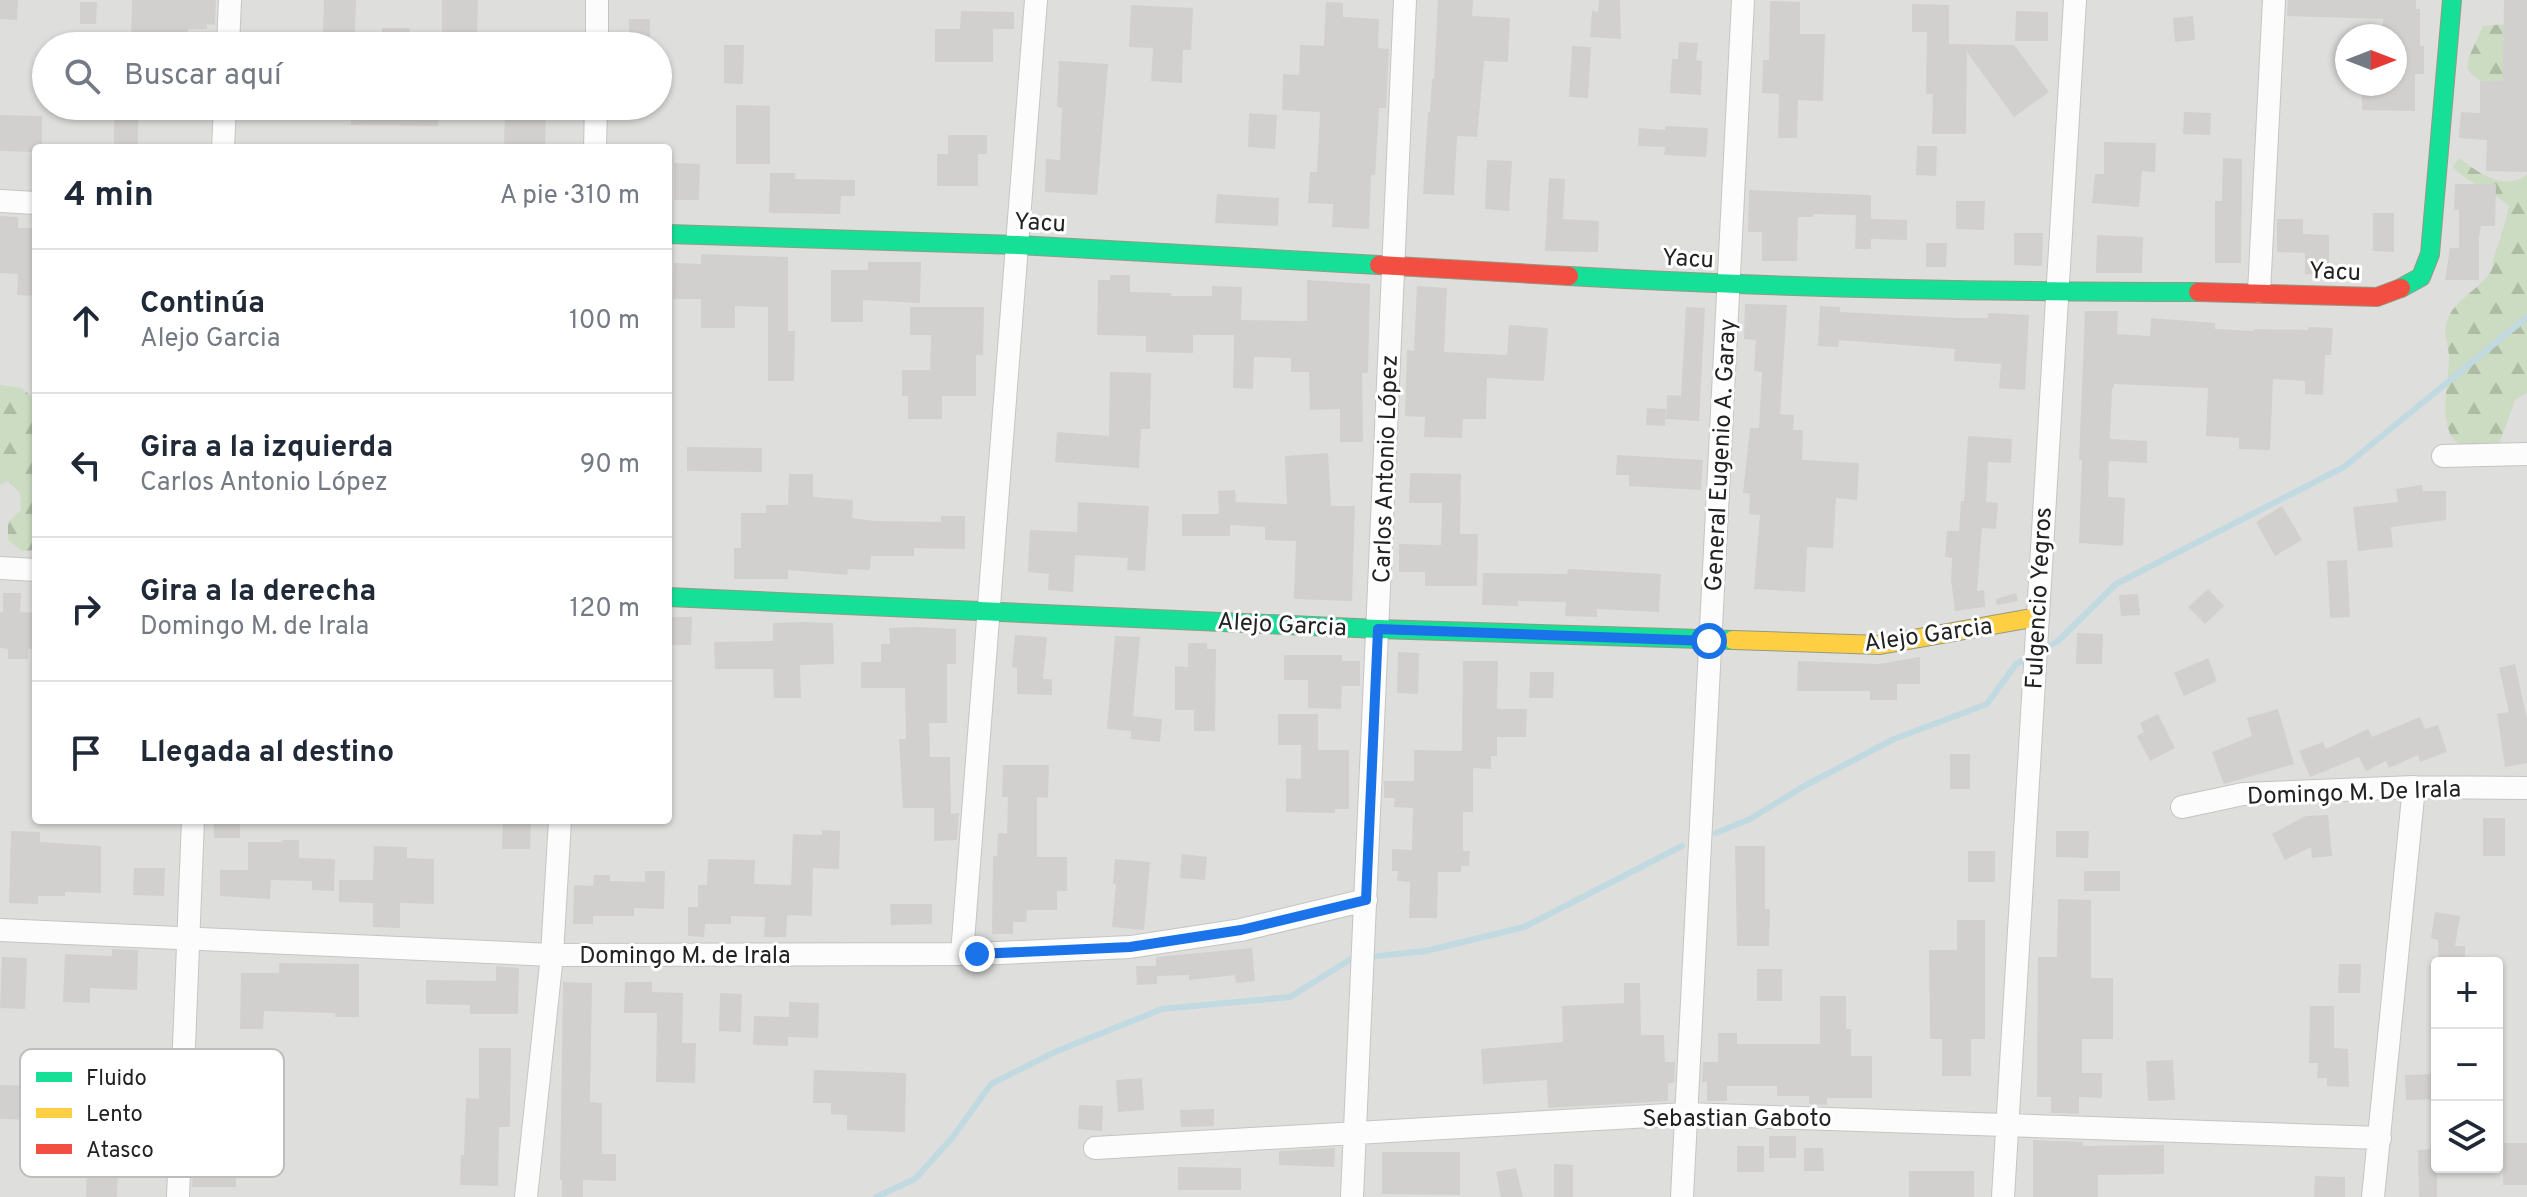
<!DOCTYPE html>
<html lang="es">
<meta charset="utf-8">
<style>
body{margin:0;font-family:Overpass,sans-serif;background:#f2f2f3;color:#1f2937}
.controls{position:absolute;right:24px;bottom:24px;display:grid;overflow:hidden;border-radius:8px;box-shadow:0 2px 6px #0004}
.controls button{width:72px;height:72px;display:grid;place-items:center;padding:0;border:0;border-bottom:2px solid #e0e1e3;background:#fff;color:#1f2937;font:40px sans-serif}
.compass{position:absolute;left:2335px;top:24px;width:72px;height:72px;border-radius:50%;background:#fff;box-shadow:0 2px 6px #0004;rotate:90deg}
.stop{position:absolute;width:24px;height:24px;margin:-18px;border:6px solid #1a73e8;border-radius:50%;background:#fff}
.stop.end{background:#1a73e8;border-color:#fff;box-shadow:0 2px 8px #0008}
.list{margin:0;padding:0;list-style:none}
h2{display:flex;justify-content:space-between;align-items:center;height:104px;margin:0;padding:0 32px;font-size:34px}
h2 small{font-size:26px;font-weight:400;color:#747a83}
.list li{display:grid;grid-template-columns:52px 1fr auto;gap:24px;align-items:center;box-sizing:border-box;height:144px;padding:0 32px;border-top:2px solid #e0e1e3}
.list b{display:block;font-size:30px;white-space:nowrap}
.list p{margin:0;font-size:26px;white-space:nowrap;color:#747a83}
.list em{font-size:26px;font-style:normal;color:#747a83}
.icon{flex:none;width:44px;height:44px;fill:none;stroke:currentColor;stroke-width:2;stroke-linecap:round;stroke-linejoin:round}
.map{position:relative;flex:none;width:2527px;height:1197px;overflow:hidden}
.search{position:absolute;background:#fff;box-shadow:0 2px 6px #0004;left:32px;top:32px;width:640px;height:88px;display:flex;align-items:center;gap:20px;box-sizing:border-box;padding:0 28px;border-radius:44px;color:#747a83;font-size:30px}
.panel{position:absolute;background:#fff;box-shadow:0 2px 6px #0004;left:32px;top:144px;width:640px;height:680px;border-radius:8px}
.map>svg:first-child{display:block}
</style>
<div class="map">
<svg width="2527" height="1197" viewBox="0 0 2527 1197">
<defs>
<pattern id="forest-firs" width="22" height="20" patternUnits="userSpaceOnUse" patternTransform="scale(2)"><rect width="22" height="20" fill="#cbdcc2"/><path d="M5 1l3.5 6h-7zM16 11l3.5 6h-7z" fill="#aebca6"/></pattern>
</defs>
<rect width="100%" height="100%" fill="#efeeeb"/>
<path fill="#dededc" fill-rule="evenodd" d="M0,0h2527v1197h-2527zM2347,36h48v48h-48zM46,46h612v60h-612zM36,148h632v672h-632zM2437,963h60v204h-60z"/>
<path fill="url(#forest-firs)" d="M2505,24l22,64c-22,-2 -47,0 -60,-20l2,-11 14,-31z
M2459,158c18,14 47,35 68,16v219l-12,7 -16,45 -21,7c-12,-5 -25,-8 -29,-21 -8,-20 0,-53 0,-74 0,-13 -7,-23 -2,-36 8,-23 32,-30 44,-50 3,-6 2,-12 4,-18 6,-16 11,-31 14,-47 -17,-15 -40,-22 -56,-39z
M0,385l21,3 15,12v150l-14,1 -14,-11v-18l13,-12 -1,-17 -12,-12 -8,4z"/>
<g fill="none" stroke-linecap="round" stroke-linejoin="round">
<path stroke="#c1d9e0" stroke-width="6" d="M2042,650l16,-9 58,-57 228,-117 183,-150
M1716,833l34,-14 56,-34 88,-46 93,-35 29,-40 13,-7
M1368,957l58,-6 98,-24 158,-81
M876,1197l39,-18 37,-41 39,-54 66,-33 105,-42 128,-12 61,-38 6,-1"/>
</g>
<path fill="#d2d0ce" d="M0,0h18l-1,20 -17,-1z
M132,0h84l-1,25 -8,-1v5h-19v17h-57z
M324,0h32l-1,34 -32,-1z
M442,0h36l-1,42 -35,-1z
M1438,0h35l-1,16 38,2 -2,44 -24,-1 -7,76 -20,-1 -3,59 -31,-1 5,-82h2l2,-33h2z
M1599,0h21l1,39 -31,-2 2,-26 6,1z
M2288,0h128v9h4v37h4v28h-9v37l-53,-1v-26h33v-50l-12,-1v-14l-96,-3z
M2504,0h23v172l-41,-1 1,-31 -28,-2 2,-26 19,1v-32h23z
M1770,1l30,1v32h25l-2,67 -25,-1 -1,38h-19l1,-44 -17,-1 1,-33h6z
M80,2h17l-1,22h-16z
M1326,2l17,1v14l36,2 -1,29 11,1 -3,59h-7l-4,67h-4l-2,54 -37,-2 1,-23 -25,-1 2,-31h7l3,-60 -38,-2 1,-36 16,1 1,-30 24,1z
M1912,4l37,1v39l65,1 35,47 -35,25 -47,-65 -1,82h-34l1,-40h-7l1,-62h-15z
M1131,5l62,3 -2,42h-8l-1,33 -31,-2 2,-33 -24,-1z
M961,11l53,1v17h-21v33h-58v-33h25z
M2016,11l32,1v29h-33z
M2193,16l2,24 -20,2 -2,-24z
M629,19h21v23h-21z
M382,28h28l-1,18h-27z
M1679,42l19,1 -2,17 6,1 -1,34 -31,-2 2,-34h6z
M724,45h20l-1,39 -19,-1z
M1572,46l19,1 -3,51 -19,-1z
M1059,61l49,3 -11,131 -52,-3 1,-33 14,1 2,-52 -5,-1z
M736,105l34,1v58h-34z
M351,106h88l-1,20 -87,-1z
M505,106h41l-1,42h-41z
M2184,112l27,1 -1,22 -27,-1z
M1249,113l28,2 -2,34 -27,-2z
M0,115l42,1v32h-6v4l-36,-1z
M114,118h24v29l-24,-1z
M1665,126l43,2 -2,29 -42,-2 1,-8 -27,-1 1,-18 26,2z
M948,135h39v19h-9v32h-41v-32h11z
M2104,142l52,1 -1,29 -13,-1 -3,36 -47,-4 3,-29h9z
M1917,146h20l-1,30 -20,-1z
M2223,158l19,1 -1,104h-26v-62h7z
M1487,160l25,1 -3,50 -24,-2z
M674,163l26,1 -1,36h-25z
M770,173h25v6l60,1v16h-14l-1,18 -71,-1z
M1549,178l16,1 -2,40 36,2 -1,31 -53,-1z
M2455,184h41l-1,42h-14l-2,11v43h-34l5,-32h9v-38h-5z
M1749,190l122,5v24l36,1v20l-36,-1v10h-16l1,-34 -43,-1v3h-15l-1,44h-35v-29h-14z
M1217,194l62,4 -1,28 -63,-3z
M1956,201h29l-1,29 -28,-1z
M2373,213h21v39l-21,-1z
M0,216l18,1v11h18v68l-19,-1 1,-21 -18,-1z
M2277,219h26v15l26,1v40l-24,-1v-21l-28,-1z
M2014,233h29l-1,33 -28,-1z
M2097,235l46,2 -1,36h-46z
M1926,243h21l-1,24h-20z
M701,254l87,3v74h7l-1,50h-26v-74l-33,-1v22h-34v-29h-28l1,-36 27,1z
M868,262h53l-1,41 -57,-3v22h-32v-52h37z
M1110,275h20v17l41,1v3h41v-10l30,1 -1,33 66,1v-41l63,4 -2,89h-6l1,69h-23v-33l-30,1 -1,-38h-18v-14l-37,-1 -1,32 -20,-1 1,-53h-41v18l-47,-1v-16l-49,-1 1,-55h12z
M1417,286l30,2 -3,64 63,3 2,-30 39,3 -4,53 -57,-3 -1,41h-23l-1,19 -38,-1 1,-20 -20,-1 2,-66 7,1z
M1745,304l42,1 -7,109 14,1 -1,15h10l-1,30 57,3 -2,37 -21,-2 -3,50 -26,-1 -2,45 -51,-3 6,-74 -11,-1 1,-20 -7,-1 7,-65h9l3,-56 -8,-1 2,-31 -12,-1z
M1820,306l20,1v5l117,6h31v-5l41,2 -4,75 -26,-2 2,-24 -47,-3 1,-12 -116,-9 -1,7 -20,-1z
M910,307h74l-1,48h-7v41h-34v23h-34v-23h-6v-26h28l1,-35h-21z
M1686,307l19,1 -6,113 -33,-2 1,-24 14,1z
M2085,311h33l-1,23 33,2 1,-18 64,5v6l39,2v-2l54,1v-3l25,1 -2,27h-6l-2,40 -18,-1v-13l-32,-2 -3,71 -31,-1v-11l-33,-2 2,-48 -94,-4v4h-2l-2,51 37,2v22l-38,-2 -1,36 17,1 -2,48 -44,-3 3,-83h-3z
M1110,372l41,1 -1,56h-9l-2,39 -84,-6 2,-30 52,4z
M1647,408l19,1 -1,17 -19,-1z
M1968,436l44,3 -1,24 -23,-1 -2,40 12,1 -2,26 -14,-1 -5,63 7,-1 1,17 -30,4 -4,-31 1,-22 -7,-1 2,-26h12l2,-30h3z
M687,447l75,1v24l-75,-1z
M1328,453l3,53h24l-3,95 -58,-2 2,-58 -31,-1v-13l-35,-2v11h-48v-22h37l-1,-23 17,-1 1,12 51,2 -2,-48z
M1617,455l86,5 -2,30 -72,-4v-11h-13z
M1410,473l51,1 -1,60h18l-1,52h-52v-14h-26v-28l42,1 1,-42h-33z
M789,474h24v23l40,3 -1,18 22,3 67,1v-6h24v33l-51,-1v8h-43l-1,14 -22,-1 -1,6 -59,-5v9h-54v-31h7v-35h25v-8h22z
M2422,485l1,6h23v29l-55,7 2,20 -35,4 -5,-44 45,-5 -2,-13z
M1078,502l71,4 -4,65 -18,-1 1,-12 -53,-3 -2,37 -25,-2 1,-16 -21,-2 2,-42 47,2z
M2282,506l20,34 -27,16 -19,-34z
M2347,560l3,57 -20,1 -3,-57z
M1568,569l93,5 -2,38 -62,-3v8l-32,-1 1,-14 -48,-1v5l-36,-1 1,-32 84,1z
M2208,589l16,17 -19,18 -17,-17z
M3,593h18l-1,19 16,1v36h-8v10h-20v-10l-8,-1v-36h3z
M2016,593l2,8 -21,4 -1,-6z
M2138,594l2,21 -19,1 -2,-21z
M668,617h24l-1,28h-23z
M802,622l31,1 1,41 -34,1 1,33h-27l-1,-29h-58l-1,-27 59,-1v-18z
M917,627l39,2v35h-9v59h-18l1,34h20l1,57 8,-1 -2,27 -23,1v-33h-31l-4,-69h7l-1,-51h-44v-26h20v-18h9l-1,-16z
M2077,633l26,1 -1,30h-26z
M1015,635l32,2 -4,42h9v16l-35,-1v-26l-5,-1z
M1115,636l25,1 -7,79 29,3 -2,23 -29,-3v-8l-24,-2z
M1188,643h19v6h9l-1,82h-21v-21h-19v-44l13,1z
M1398,652l21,1 -1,41 -21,-1z
M1284,655h58v6h18v25h-18l-1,23 -33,-1v-28h-24z
M1920,657v27h-23v16h-27v-9h-73l1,-30 81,3z
M2208,658l9,23 -33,15 -10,-23z
M1463,661h35l-1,48h30l-1,28h-29v19h-6v13l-18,-1v44h-10v39h7l-1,15h-8v6h-23l-1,46h-28l1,-36 -13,-1 1,-10h-6v-22l20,1 1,-42 -19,-1 1,-9h-11v-17h30v-31l48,1z
M2515,664l12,55v44l-22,4 -8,-53 12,-2 -10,-44z
M1530,672h24l-1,26h-24z
M2278,709l16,55 -70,20 -12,-32 40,-16 -5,-18z
M1278,714h40v36h31v59h-14v4l-49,-1v-34l15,1v-34h-23z
M2158,714l17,34 -25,13 -13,-25 7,-4 -4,-9z
M2420,717l5,12 13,-4 9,27 -27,10 -2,-7 -29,13 -3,-7 -20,10 -7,-14 -49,20 -11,-26 24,-9 3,7 42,-20 4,8z
M1950,754h20v35h-20z
M1003,765h46l-1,33 -11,-1v60h30v34h-10v19h-30l-1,12h-13v12h-21l1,-78h4l1,-23 9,1 1,-37h-6z
M2328,815l4,41 -20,2 -1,-11 -26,13 -13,-26 34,-18z
M2483,818h22v38h-22z
M214,820l26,1v17h-26z
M503,820h28l-1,29h-28z
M822,830l18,1 -1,38 -26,-1 -1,48 -25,-1 -1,22h-22l1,-20 -34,-1v8h-26l-1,13 -16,-1v-29h10v-22h9l1,-26 47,1 -1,24 37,1 2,-51 29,1z
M11,831l29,1v10l61,4v47l-36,-1v4h-27v8l-29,-1z
M2056,831h33l-1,27 -32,-1z
M282,840h17v18l36,1 -1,32 -22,-1v-9l-41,-1 -1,19 -50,-3v-26h28v-28h34z
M374,846l33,1v11l27,1v45l-34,-1v25l-27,-1v-24l-34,-1v-22h34z
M1735,846h30v63h5l-1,37h-32z
M1968,851h27v31h-27z
M1182,854l25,3 -2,23 -25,-2z
M1115,859l35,3 -6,68 -32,-3 4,-43h-3z
M134,868h31l-1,28 -31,-1z
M645,871h20l-1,38 -30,-1v8h-41v8h-20l1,-39 19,1 1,-11h16v6l35,1z
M2084,871h36v20h-36z
M2058,899l33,1v78h22v61h-31v34h20v25l-23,-1v17l-28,-1v-16h-14l1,-140h19z
M890,904h42v20l-41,1z
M2435,912l25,4 -5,30h10v17h-26l-1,-23 -7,-2z
M1957,920h28v119h-14v37h-29v-37h-12l-1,-89h28z
M1252,948l3,33 -19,2 -1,-8 -46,5v-5l-32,1v8l-20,1 -1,-19h20v4v-13z
M112,949l26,1 -1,40 -47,-2v15l-27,-1 2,-48 47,2z
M2,957l25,1 -2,51 -25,-1z
M279,963l80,1v53h-24l1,-4 -72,-2 -1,18h-23l1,-56h38z
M2339,964h22l-1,29h-22z
M496,966l23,2 -1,46h-48v-9l-44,-1v-24l70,1z
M1757,969h25v32h-25z
M563,982l29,1 -2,119 12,1v51h14v27l-33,-1v17h-21v-17h-2z
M625,982h27v10l31,1 -1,50h14l-1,40 -39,-1 1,-69h-33z
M1624,983h16l1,52h23l1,27h10l-1,21h-6v18l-120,7 -1,-28 -64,4 -2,-35 82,-7 -1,-36 62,-3z
M720,993l22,1 -1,38 -22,-1z
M1820,996h26v33h5v27h21v42h-45v7l-18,-1v-8h-32v-10h-50v15h-20v-19h-5l1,-20h15v-29h19v11h83z
M789,1002l30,1 -1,35 -30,-1v9l-35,-1 1,-29 35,1z
M2310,1006h24v42l14,1 1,38 -22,-1v-8h-10l1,-15h-9z
M479,1048h32l-1,79h-11l-1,59 -38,-1 1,-30h3l2,-57 13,1z
M2173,1060l2,40 -27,1 -2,-40z
M814,1070l92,3 -1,59 -58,-2v-15l-16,-1v-11h-18z
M2437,1074v25l-31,1 -1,-25z
M1142,1078l2,32 -26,2 -2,-32z
M0,1085l157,4 -1,34h-4l-2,47 -32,-1 -1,28h-31l1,-34 31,1v-42l-118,-3z
M1079,1105l24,1 -1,25 -24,-2z
M1214,1109v17l-33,1 -1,-17z
M1769,1136h27v22h-27z
M2033,1140l50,2v4l81,-1v29l-66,1v22h-65z
M2504,1143h23v42h-24z
M1737,1146h27v26h-27z
M1335,1148l-1,19 -55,-2v-14z
M1804,1148h19l1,23h-20z
M2437,1149v48h-18l-1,-47z
M194,1152l42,1v34h-44z
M1382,1152h78v43l-78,-1z
M1554,1164l19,1v32h-19z
M1178,1167l63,1v22h-63z
M1516,1168l7,29h-22l-5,-25z
M1909,1171h65v26h-65z
M2315,1176l30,1v20h-31z"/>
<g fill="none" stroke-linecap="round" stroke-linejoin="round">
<defs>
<path id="street" d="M228,46l2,-46
M597,46v-46
M223,148l2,-42
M595,148l1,-42
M0,201l36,2
M2259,292l15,-292
M2443,456l84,-2
M0,568l36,2
M2182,807l61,-13 171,-7 113,1
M0,930l552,25 425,-1 153,-7 111,-17 125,-30
M962,954l74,-954
M1095,1148l590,-34 695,24
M178,1197l15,-377
M526,1197l26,-242 8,-135
M1352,1197l53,-1197
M1682,1197l61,-1197
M2003,1197l72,-1197
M2373,1197l41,-410"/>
<path id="fast" d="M668,234l350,11 361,20
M1569,276c210,12 419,16 629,16
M2401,288l20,-11 9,-23 22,-254
M668,597l710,32 355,11"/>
<path id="slow" d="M1733,640l147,5 157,-28"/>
<path id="jam" d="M1379,265l190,11
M2198,292l179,5 24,-9"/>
</defs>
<use href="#street" stroke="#c5c5c3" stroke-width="24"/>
<use href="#fast" stroke="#969884" stroke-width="20"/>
<use href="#slow" stroke="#969884" stroke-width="20"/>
<use href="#jam" stroke="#969884" stroke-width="20"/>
<use href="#street" stroke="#fdfcfc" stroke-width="22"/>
<use href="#fast" stroke="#16e098" stroke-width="18"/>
<use href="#slow" stroke="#ffcf43" stroke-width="18"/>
<use href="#jam" stroke="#f24e42" stroke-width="18"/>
</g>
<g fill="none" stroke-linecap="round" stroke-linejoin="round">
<path stroke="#1a73e8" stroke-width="10" d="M977,954l153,-7 111,-17 125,-30 12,-271 331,12"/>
</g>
<g text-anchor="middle" stroke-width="6" stroke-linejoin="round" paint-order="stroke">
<g font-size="24" fill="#222" stroke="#fff">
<text transform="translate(1040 222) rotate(3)" y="8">Yacu</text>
<text transform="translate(1688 258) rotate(3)" y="8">Yacu</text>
<text transform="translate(2335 271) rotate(2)" y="8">Yacu</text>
<text transform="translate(1720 455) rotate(-87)" y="8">General Eugenio A. Garay</text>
<text transform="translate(1385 469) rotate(-88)" y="8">Carlos Antonio López</text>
<text transform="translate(2038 598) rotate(-87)" y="8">Fulgencio Yegros</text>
<text transform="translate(1282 624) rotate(3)" y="8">Alejo Garcia</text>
<text transform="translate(1928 634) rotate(-8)" y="8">Alejo Garcia</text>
<text transform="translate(2354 792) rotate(-2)" y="8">Domingo M. De Irala</text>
<text x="685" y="963">Domingo M. de Irala</text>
<text x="1737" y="1126">Sebastian Gaboto</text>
</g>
</g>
<rect x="20" y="1049" width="264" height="128" rx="12" fill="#fff" stroke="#bdbdbd" stroke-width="2"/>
<rect x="36" y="1072" width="36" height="10" fill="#16e098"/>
<rect x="36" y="1108" width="36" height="10" fill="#ffcf43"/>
<rect x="36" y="1144" width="36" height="10" fill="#f24e42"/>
<g font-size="22" fill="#222">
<text x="86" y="1085">Fluido</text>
<text x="86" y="1121">Lento</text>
<text x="86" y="1157">Atasco</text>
</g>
</svg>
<div class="controls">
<button>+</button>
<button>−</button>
<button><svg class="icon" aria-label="layers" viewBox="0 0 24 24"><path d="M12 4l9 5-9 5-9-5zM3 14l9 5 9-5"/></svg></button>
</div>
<svg class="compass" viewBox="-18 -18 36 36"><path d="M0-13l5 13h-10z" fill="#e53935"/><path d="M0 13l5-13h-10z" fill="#747a83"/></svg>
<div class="stop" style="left:1709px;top:641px"></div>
<div class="stop end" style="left:977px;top:954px"></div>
<div class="search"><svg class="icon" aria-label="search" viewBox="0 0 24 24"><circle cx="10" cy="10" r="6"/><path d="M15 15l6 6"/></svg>Buscar aquí</div>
<section class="panel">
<h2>4 min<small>A pie · 310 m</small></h2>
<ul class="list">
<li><svg class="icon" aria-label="ahead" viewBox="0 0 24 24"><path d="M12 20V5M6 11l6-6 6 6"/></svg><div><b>Continúa</b><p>Alejo Garcia</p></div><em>100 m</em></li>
<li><svg class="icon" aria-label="left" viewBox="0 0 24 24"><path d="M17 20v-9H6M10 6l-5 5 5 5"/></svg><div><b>Gira a la izquierda</b><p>Carlos Antonio López</p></div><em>90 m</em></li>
<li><svg class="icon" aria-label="right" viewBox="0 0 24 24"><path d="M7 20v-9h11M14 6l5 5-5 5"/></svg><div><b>Gira a la derecha</b><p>Domingo M. de Irala</p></div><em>120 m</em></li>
<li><svg class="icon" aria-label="arrive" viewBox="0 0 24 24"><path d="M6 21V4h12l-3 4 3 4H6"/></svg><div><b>Llegada al destino</b></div></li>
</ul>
</section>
</div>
